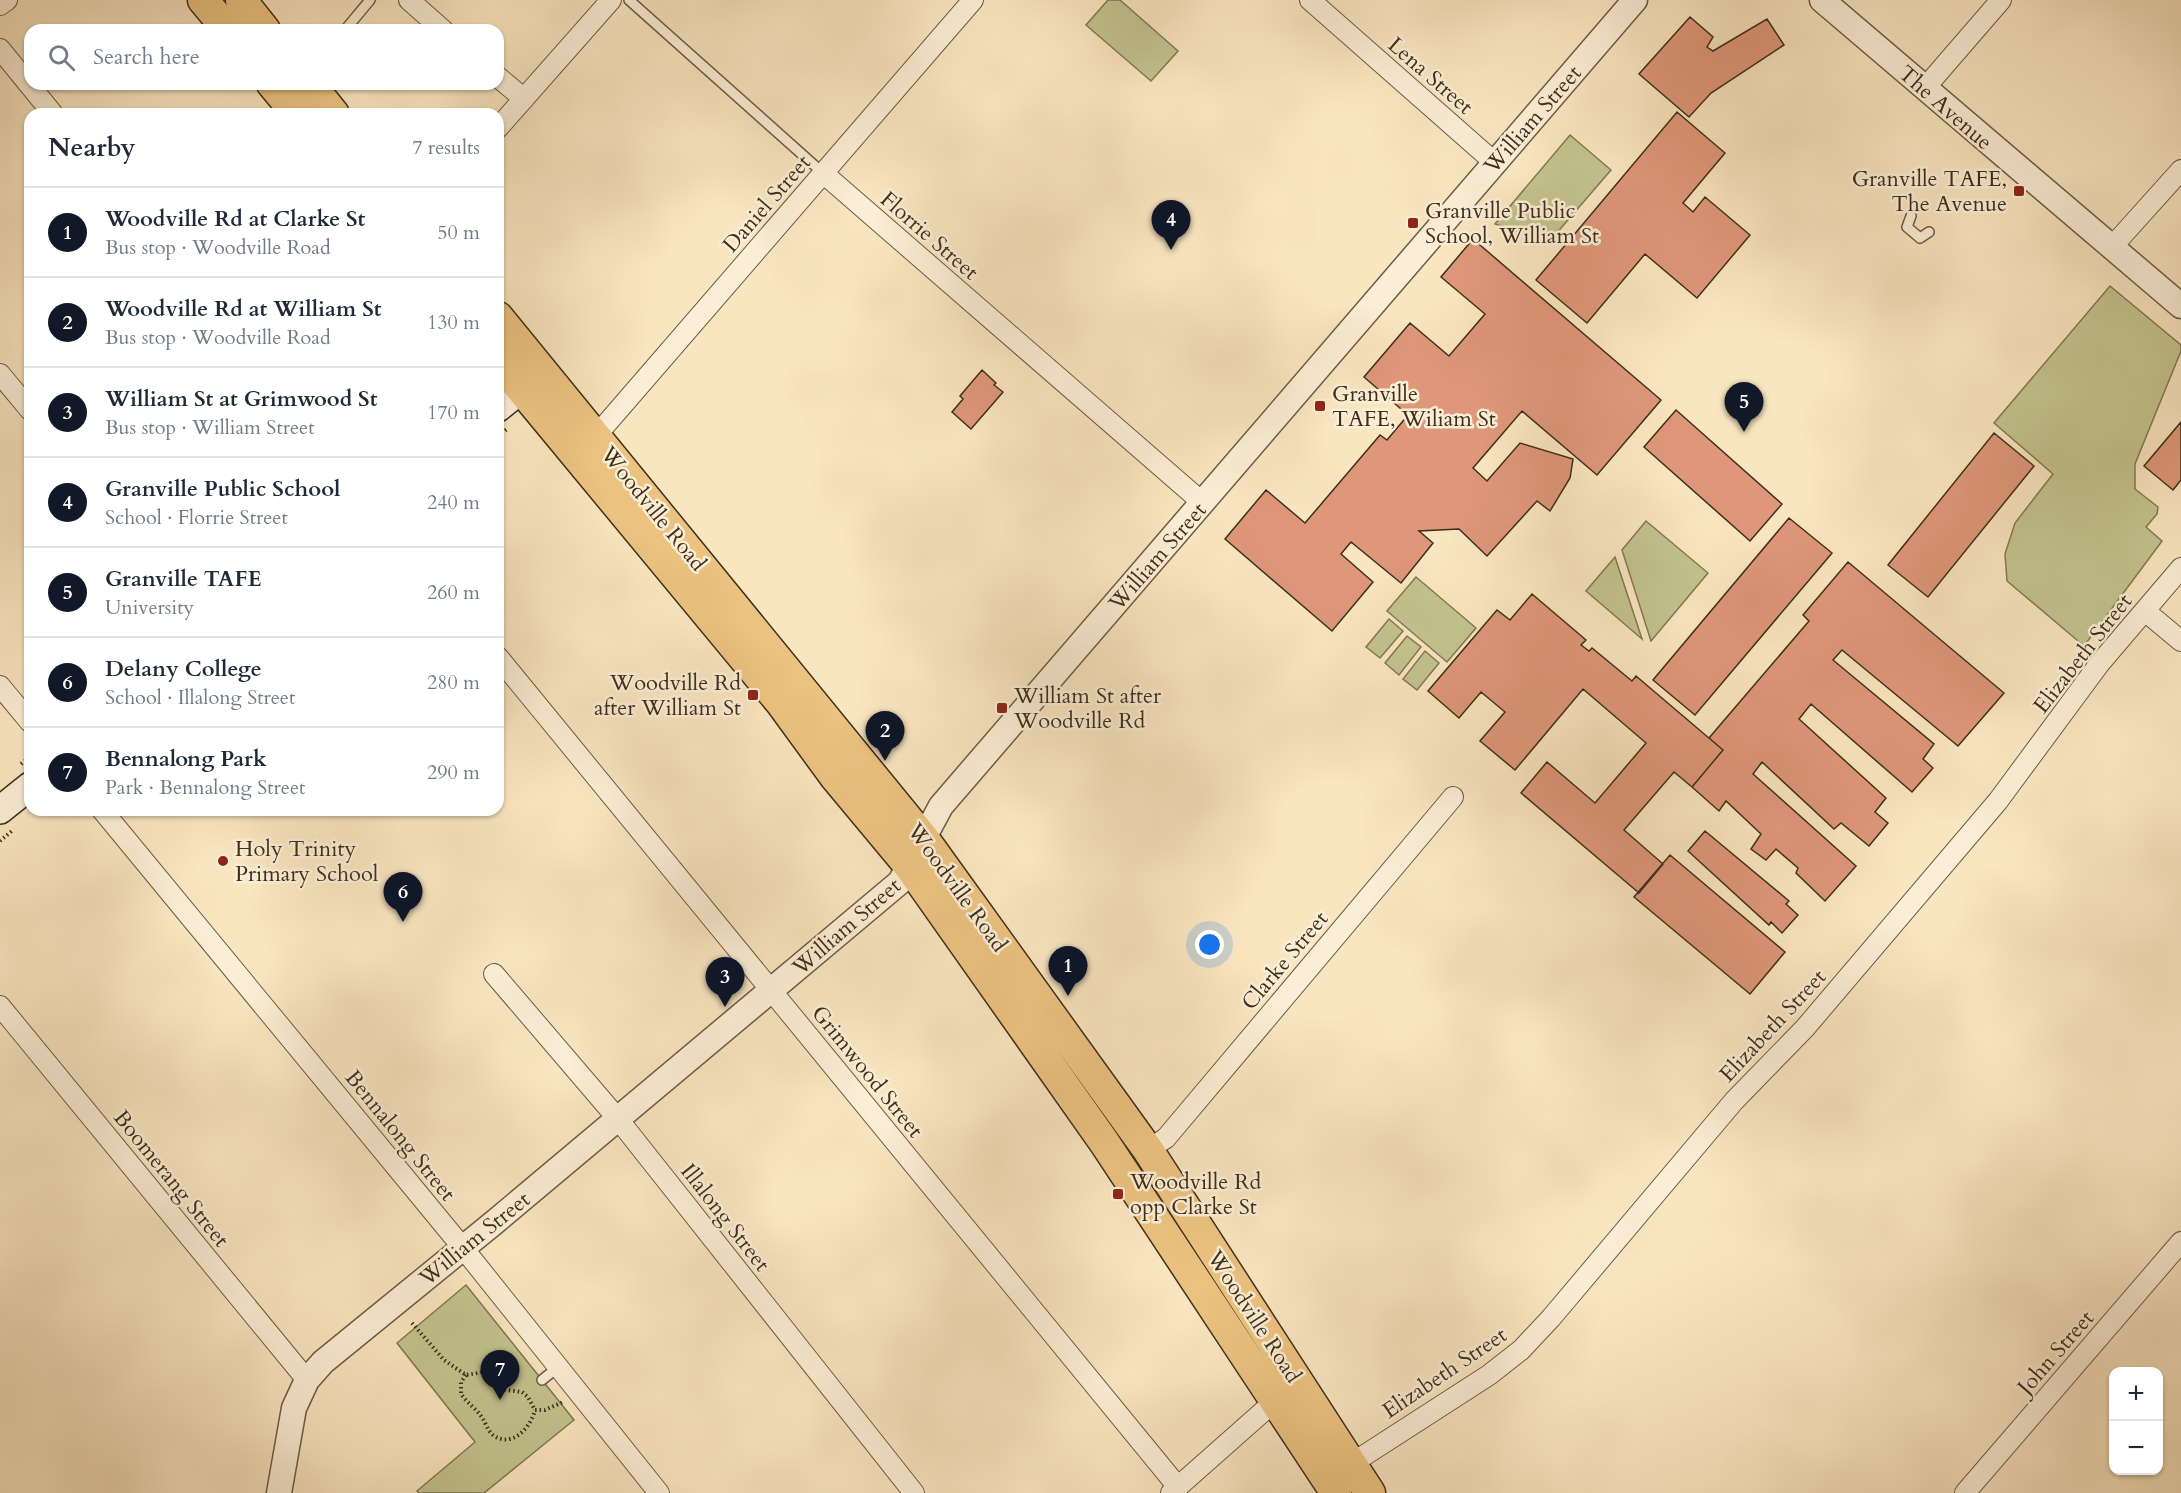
<!DOCTYPE html>
<meta charset="utf-8">
<style>
body{margin:0;font-family:Cardo,serif;background:#f2f2f3;color:#1f2937}
.controls{position:absolute;right:18px;bottom:18px;display:grid;overflow:hidden;border-radius:12px;box-shadow:0 2px 4px #0004}
.controls button{width:54px;height:54px;display:grid;place-items:center;padding:0;border:0;border-bottom:2px solid #e0e1e3;background:#fff;color:#1f2937;font:30px sans-serif}
.you{position:absolute;left:1210px;top:945px;width:21px;height:21px;margin:-15px;border:4px solid #fff;border-radius:50%;background:#1a73e8;box-shadow:0 0 0 9px #1a73e833}
.badge{display:grid;place-items:center;width:39px;height:39px;border-radius:50%;background:#111827;color:#fff;font-size:20px;font-weight:700}
.pin{position:absolute;translate:-50% -50px;filter:drop-shadow(0 2px 3px #0008)}
.pin::after{content:'';position:absolute;top:32px;width:21px;height:18px;background:inherit;clip-path:polygon(0 0,100% 0,50% 100%)}
.list{margin:0;padding:0;list-style:none}
h2{display:flex;justify-content:space-between;align-items:center;height:78px;margin:0;padding:0 24px;font-size:26px}
h2 small{font-size:20px;font-weight:400;color:#747a83}
.list li{display:grid;grid-template-columns:39px 1fr auto;gap:18px;align-items:center;box-sizing:border-box;height:90px;padding:0 24px;border-top:2px solid #e0e1e3}
.list b{display:block;font-size:22px;white-space:nowrap}
.list p{margin:0;font-size:20px;white-space:nowrap;color:#747a83}
.list em{font-size:20px;font-style:normal;color:#747a83}
.icon{flex:none;width:33px;height:33px;fill:none;stroke:currentColor;stroke-width:2;stroke-linecap:round;stroke-linejoin:round}
.map{position:relative;flex:none;width:2181px;height:1493px;overflow:hidden}
.search{position:absolute;background:#fff;box-shadow:0 2px 4px #0004;left:24px;top:24px;width:480px;height:66px;display:flex;align-items:center;gap:15px;box-sizing:border-box;padding:0 21px;border-radius:18px;color:#747a83;font-size:22px}
.panel{position:absolute;background:#fff;box-shadow:0 2px 4px #0004;left:24px;top:108px;width:480px;height:708px;border-radius:18px}
.map>svg:first-child{display:block}
</style>
<div class="map">
<svg width="2181" height="1493" viewBox="0 0 2181 1493">
<rect width="100%" height="100%" fill="#f9e5c0"/>
<filter id="stains"><feTurbulence type="fractalNoise" baseFrequency=".00333" numOctaves="4"/><feColorMatrix values="0 0 0 0 .2 0 0 0 0 .09 0 0 0 0 .02 0 0 0 .5 -.17"/></filter>
<radialGradient id="worn" r=".72"><stop offset=".6" stop-color="#630" stop-opacity="0"/><stop offset="1" stop-color="#630" stop-opacity=".3"/></radialGradient>
<path fill="#c3c38e" stroke="#807954" stroke-width="1.5" d="M1108,0h12l58,51 -27,30 -65,-56z
M1570,135l41,35 -62,72 -54,-18z
M2110,286l71,59v6l-46,113v25l23,18 -1,7 -11,13 16,14 -78,105 -77,-65 -2,-27 10,-31 38,-49 -59,-51z
M1646,521l62,52 -57,68 -29,-91z
M1615,557l27,82 -56,-48z
M1416,577l60,51 -29,34 -60,-51z
M1389,619l14,12 -23,27 -14,-11z
M1407,636l14,11 -22,28 -14,-12z
M1425,651l14,12 -22,27 -14,-11z
M466,1285l108,135 -90,73h-65l-2,-2 58,-49 -78,-99z"/>
<path fill="#de9779" stroke="#3e2f1a" stroke-width="1.5" d="M1690,17l23,20 -6,10 6,4 54,-32 17,26 -73,48 -22,24 -50,-43z
M1677,112l48,41 -42,50 10,9 12,-15 45,38 -53,63 -52,-44 -58,69 -51,-43z
M1473,239l188,161 -64,75 -75,-64 -49,57 14,13 33,-38 53,16 -3,19 -20,33 -13,-10 -50,55 -28,-27 -40,2 14,12 -32,40 -50,-41 -10,12 32,28 -41,49 -107,-92 41,-49 39,33 75,-88 7,5 21,-25 -44,-38 46,-54 39,33 36,-42 -44,-37z
M982,370l14,13 -2,2 9,7 -32,37 -19,-17 11,-13 -3,-3z
M1676,410l106,94 -32,37 -106,-94z
M2181,422v58l-8,10 -29,-24z
M1994,433l40,33 -106,131 -40,-32z
M1789,518l43,35 -137,162 -42,-35z
M1848,562l156,131 -46,53 -116,-96 -9,10 101,84 -11,15 10,9 -21,24 -101,-88 -12,15 87,79 -11,14 13,11 -19,23 -28,-23 -7,6 -72,-67 -9,12 103,92 -31,35 -29,-28 2,-5 -22,-19 -10,11 -15,-11 10,-15 -35,-33 -7,10 -27,-24 31,-37 -14,-12 100,-117 -6,-6z
M1532,594l54,46 -5,5 8,6 3,-3 40,33 4,-5 87,74 -31,37 -18,-15 -50,58 39,34 -24,29 -118,-100 26,-31 48,41 51,-60 -63,-54 -68,81 -35,-29 25,-29 -24,-20 -22,26 -31,-27 69,-81 13,10z
M1705,831l84,70 -3,3 12,11 -16,18 -11,-11 -2,3 -81,-74z
M1670,855l115,97 -35,42 -116,-97z"/>
<g fill="none" stroke-linecap="round" stroke-linejoin="round">
<defs>
<path id="service" d="M629,0l194,173
M345,30l25,-30
M1911,216l-4,11 13,11 9,-6
M542,1380l16,-13"/>
<path id="minor" d="M409,0l34,30
M1310,0l184,162
M0,5l7,-5
M0,49l53,65
M498,77l26,22
M1924,89l77,-89
M498,128l113,-128
M823,173l380,330
M2111,248l70,-78
M0,374l30,36
M595,437l378,-437
M2145,611l36,30
M498,657l680,830
M0,686l30,36
M102,810l361,438 196,245
M494,974l124,145 296,374
M0,1006l307,374
M1148,1150l18,-12 287,-341
M1351,1464l138,-89 32,-25 30,-32 183,-217 71,-73 193,-227 102,-138 81,-95
M1171,1493l104,-92
M1965,1493l216,-251"/>
<path id="tertiary" d="M1822,0l359,306
M279,1493l15,-85 13,-28 16,-18 173,-141 404,-339 41,-76 694,-806"/>
<path id="secondary" d="M498,408l41,-33
M0,810l30,-24"/>
<path id="primary" d="M203,0l25,30
M241,0l24,30
M272,84l25,30
M310,84l24,30
M498,317l426,522 224,311 222,343
M498,361l283,342 54,74 75,90 194,275 232,351"/>
</defs>
<use href="#service" stroke="#6d5c44" stroke-width="12"/>
<use href="#minor" stroke="#6d5c44" stroke-width="22"/>
<use href="#tertiary" stroke="#6d5c44" stroke-width="27"/>
<use href="#secondary" stroke="#3e2f1a" stroke-width="30"/>
<use href="#primary" stroke="#3e2f1a" stroke-width="33"/>
<path stroke="#3e2f1a" stroke-width="4" stroke-dasharray="1.5 3" stroke-linecap="butt" d="M498,436l9,-7
M21,764l9,-7
M0,841l13,-11
M412,1323l32,37 22,15 18,-3 16,17 22,3 6,5 7,13h10l18,-8
M466,1375l-5,7v12c6,9 16,15 22,25 3,5 5,12 10,16 19,14 38,-8 42,-25"/>
<use href="#service" stroke="#fbeed6" stroke-width="9"/>
<use href="#minor" stroke="#fbeed6" stroke-width="20"/>
<use href="#tertiary" stroke="#fbeed6" stroke-width="24"/>
<use href="#secondary" stroke="#fbeed6" stroke-width="27"/>
<use href="#primary" stroke="#ecc280" stroke-width="30"/>
</g>
<g fill="#8f2418" stroke="#fbeed6" stroke-width="2">
<rect x="2013" y="185" width="12" height="12" rx="3"/>
<rect x="1407" y="217" width="12" height="12" rx="3"/>
<rect x="1314" y="400" width="12" height="12" rx="3"/>
<rect x="747" y="689" width="12" height="12" rx="3"/>
<rect x="996" y="702" width="12" height="12" rx="3"/>
<circle cx="223" cy="861" r="6"/>
<rect x="1112" y="1188" width="12" height="12" rx="3"/>
</g>
<g text-anchor="middle" stroke-width="5" stroke-linejoin="round" paint-order="stroke">
<g font-size="22" fill="#3e2f1a" stroke="#fbeed6">
<text transform="translate(1431 75) rotate(41)" y="8">Lena Street</text>
<text transform="translate(1946 107) rotate(41)" y="8">The Avenue</text>
<text transform="translate(1532 119) rotate(-49)" y="8">William Street</text>
<text transform="translate(766 203) rotate(-49)" y="8">Daniel Street</text>
<text transform="translate(930 235) rotate(41)" y="8">Florrie Street</text>
<text transform="translate(654 508) rotate(51)" y="8">Woodville Road</text>
<text transform="translate(1157 556) rotate(-49)" y="8">William Street</text>
<text transform="translate(2082 653) rotate(-52)" y="8">Elizabeth Street</text>
<text transform="translate(958 887) rotate(54)" y="8">Woodville Road</text>
<text transform="translate(846 926) rotate(-41)" y="8">William Street</text>
<text transform="translate(1284 960) rotate(-50)" y="8">Clarke Street</text>
<text transform="translate(1772 1025) rotate(-47)" y="8">Elizabeth Street</text>
<text transform="translate(868 1071) rotate(51)" y="8">Grimwood Street</text>
<text transform="translate(401 1135) rotate(51)" y="8">Bennalong Street</text>
<text transform="translate(172 1178) rotate(51)" y="8">Boomerang Street</text>
<text transform="translate(726 1217) rotate(52)" y="8">Illalong Street</text>
<text transform="translate(474 1238) rotate(-39)" y="8">William Street</text>
<text transform="translate(1255 1316) rotate(57)" y="8">Woodville Road</text>
<text transform="translate(2055 1352) rotate(-49)" y="8">John Street</text>
<text transform="translate(1444 1372) rotate(-34)" y="8">Elizabeth Street</text>
</g>
<g font-size="22" fill="#3e2f1a" stroke="#fbeed6" text-anchor="start">
<text x="2007" y="186" text-anchor="end">Granville TAFE,<tspan x="2007" dy="25">The Avenue</tspan></text>
<text x="1425" y="218">Granville Public<tspan x="1425" dy="25">School, William St</tspan></text>
<text x="1332" y="401">Granville<tspan x="1332" dy="25">TAFE, Wiliam St</tspan></text>
<text x="741" y="690" text-anchor="end">Woodville Rd<tspan x="741" dy="25">after William St</tspan></text>
<text x="1014" y="703">William St after<tspan x="1014" dy="25">Woodville Rd</tspan></text>
<text x="235" y="856">Holy Trinity<tspan x="235" dy="25">Primary School</tspan></text>
<text x="1130" y="1189">Woodville Rd<tspan x="1130" dy="25">opp Clarke St</tspan></text>
</g>
</g>
<rect width="100%" height="100%" filter="url(#stains)"/>
<rect width="100%" height="100%" fill="url(#worn)"/>
</svg>
<div class="controls">
<button>+</button>
<button>−</button>
</div>
<div class="you"></div>
<div class="pin badge" style="left:1068px;top:996px">1</div>
<div class="pin badge" style="left:885px;top:761px">2</div>
<div class="pin badge" style="left:725px;top:1007px">3</div>
<div class="pin badge" style="left:1171px;top:250px">4</div>
<div class="pin badge" style="left:1744px;top:432px">5</div>
<div class="pin badge" style="left:403px;top:922px">6</div>
<div class="pin badge" style="left:500px;top:1400px">7</div>
<div class="search"><svg class="icon" aria-label="search" viewBox="0 0 24 24"><circle cx="10" cy="10" r="6"/><path d="M15 15l6 6"/></svg>Search here</div>
<section class="panel">
<h2>Nearby<small>7 results</small></h2>
<ul class="list">
<li><span class="badge">1</span><div><b>Woodville Rd at Clarke St</b><p>Bus stop · Woodville Road</p></div><em>50 m</em></li>
<li><span class="badge">2</span><div><b>Woodville Rd at William St</b><p>Bus stop · Woodville Road</p></div><em>130 m</em></li>
<li><span class="badge">3</span><div><b>William St at Grimwood St</b><p>Bus stop · William Street</p></div><em>170 m</em></li>
<li><span class="badge">4</span><div><b>Granville Public School</b><p>School · Florrie Street</p></div><em>240 m</em></li>
<li><span class="badge">5</span><div><b>Granville TAFE</b><p>University</p></div><em>260 m</em></li>
<li><span class="badge">6</span><div><b>Delany College</b><p>School · Illalong Street</p></div><em>280 m</em></li>
<li><span class="badge">7</span><div><b>Bennalong Park</b><p>Park · Bennalong Street</p></div><em>290 m</em></li>
</ul>
</section>
</div>
